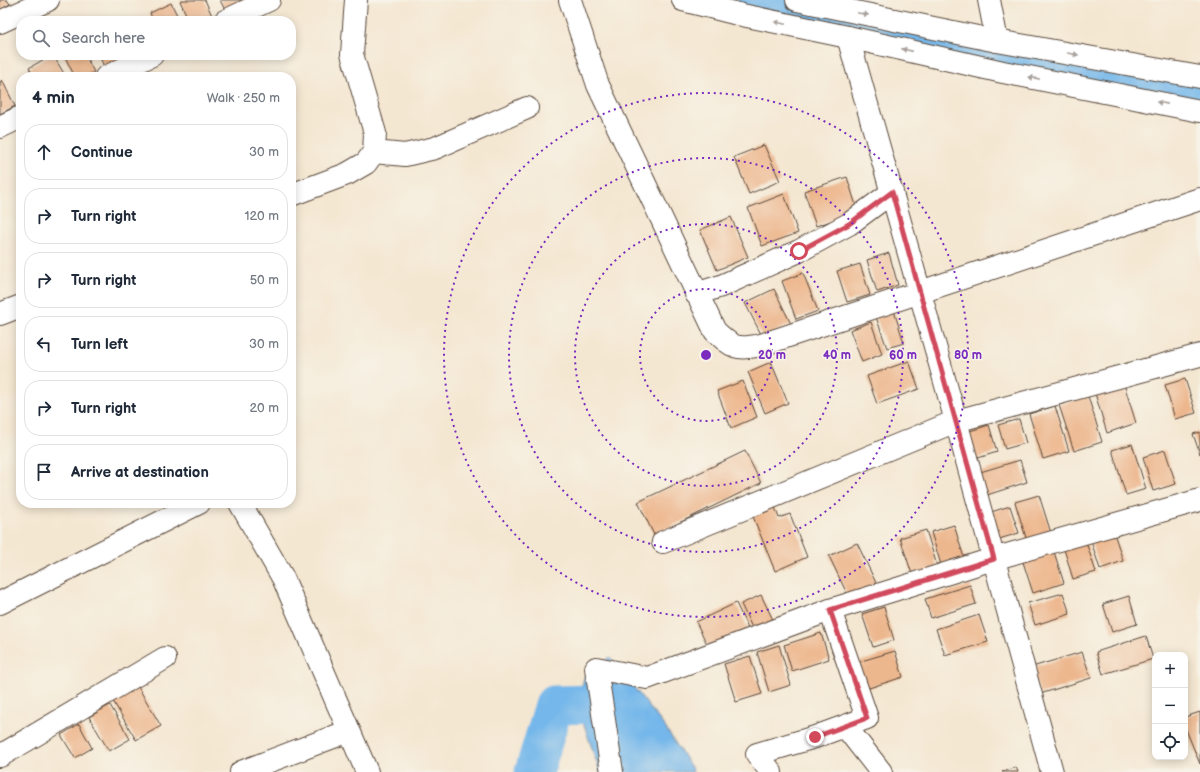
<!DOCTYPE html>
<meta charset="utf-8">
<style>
body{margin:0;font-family:"Balsamiq Sans",sans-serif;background:#f6f6f7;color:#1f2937}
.controls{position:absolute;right:12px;bottom:12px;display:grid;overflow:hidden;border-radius:8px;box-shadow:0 2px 10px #0003}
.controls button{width:36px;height:36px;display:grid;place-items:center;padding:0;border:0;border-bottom:1px solid #e0e1e3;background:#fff;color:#1f2937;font:20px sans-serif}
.stop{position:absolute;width:12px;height:12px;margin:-9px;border:3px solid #d1495b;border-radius:50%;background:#fff}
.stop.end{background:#d1495b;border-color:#fff;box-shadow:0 1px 4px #0008}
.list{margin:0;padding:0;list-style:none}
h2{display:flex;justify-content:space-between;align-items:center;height:52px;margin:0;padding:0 16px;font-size:17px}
h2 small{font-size:13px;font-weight:400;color:#747a83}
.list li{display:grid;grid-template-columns:26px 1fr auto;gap:12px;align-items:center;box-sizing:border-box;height:56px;margin:0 8px 8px;padding:0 8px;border:1px solid #e0e1e3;border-radius:16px}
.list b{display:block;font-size:15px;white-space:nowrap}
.list em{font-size:13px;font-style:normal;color:#747a83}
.icon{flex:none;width:22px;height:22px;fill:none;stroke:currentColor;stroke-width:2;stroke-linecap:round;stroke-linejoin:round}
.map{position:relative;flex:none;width:1200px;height:772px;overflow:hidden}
.search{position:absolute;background:#fff;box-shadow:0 2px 10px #0003;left:16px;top:16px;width:280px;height:44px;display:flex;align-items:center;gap:10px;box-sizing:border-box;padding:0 14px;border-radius:16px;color:#747a83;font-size:15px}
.panel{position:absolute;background:#fff;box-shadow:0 2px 10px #0003;left:16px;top:72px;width:280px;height:436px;border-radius:16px}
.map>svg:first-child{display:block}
</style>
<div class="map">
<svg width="1200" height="772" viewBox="0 0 1200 772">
<rect width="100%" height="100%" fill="#f7f3e8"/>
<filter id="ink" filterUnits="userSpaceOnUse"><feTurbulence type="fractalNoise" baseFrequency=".025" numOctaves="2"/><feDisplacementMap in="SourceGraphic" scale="8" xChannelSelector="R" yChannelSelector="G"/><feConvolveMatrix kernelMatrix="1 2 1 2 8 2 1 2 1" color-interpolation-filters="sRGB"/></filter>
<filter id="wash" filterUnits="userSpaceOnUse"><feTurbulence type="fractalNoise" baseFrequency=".012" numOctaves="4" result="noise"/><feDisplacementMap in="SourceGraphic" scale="16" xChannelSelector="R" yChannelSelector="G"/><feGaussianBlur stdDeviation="0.9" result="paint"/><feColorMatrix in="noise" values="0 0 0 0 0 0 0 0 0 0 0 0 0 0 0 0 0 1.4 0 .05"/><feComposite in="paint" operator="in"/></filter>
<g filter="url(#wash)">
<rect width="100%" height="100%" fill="#f4e7d2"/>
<path fill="#75b7ea" stroke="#587084" d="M610,657l55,70 29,45h-94l-23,-68 8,-29z"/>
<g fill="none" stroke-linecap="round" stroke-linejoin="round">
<path stroke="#75b7ea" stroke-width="23" d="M748,0c150,33 301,66 452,92"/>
<path stroke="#75b7ea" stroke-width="39" d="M534,772l20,-67 45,-1 36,68"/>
</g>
<g id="blocks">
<path fill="#edb78e" d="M0,0h7l3,4 -10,6z
M182,0h23l8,18 -5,3h-19l-9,-20z
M220,0h25l-20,10z
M171,3l9,18h-27l-3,-8z
M51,55h2l13,22h-32l-5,-9z
M64,55h21l9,17 -10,5h-9z
M99,55h27l1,4 -22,10z
M2,80l13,26 -15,8v-32z
M764,145l16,36 -31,13 -15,-37z
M847,177l11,35 -42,14 -12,-35z
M784,194l14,39 -36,13 -14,-38z
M731,217l17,40 -31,13 -17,-40z
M889,253l9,32 -21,7 -10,-32z
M860,264l10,31 -23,7 -10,-31z
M803,273l15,38 -22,8 -14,-38z
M774,289l17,35 -28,14 -18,-35z
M894,311l10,32 -17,5 -11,-31z
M871,322l11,32 -20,8 -12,-32z
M909,361l10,28 -42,15 -10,-28z
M771,362l17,41 -23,10 -17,-41z
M1185,379l11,34 -21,6 -10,-34z
M743,381l14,36 -26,11 -14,-37z
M1123,381l13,42 -29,10 -13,-43z
M1088,396l14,46 -28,9 -15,-46z
M1055,406l14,45 -26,8 -14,-45z
M1019,419l7,24 -21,6 -7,-24z
M989,425l8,27 -22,7 -8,-27z
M1200,432v22l-7,-20z
M1132,444l14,45 -20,6 -14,-45z
M1165,450l11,34 -23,7 -10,-34z
M745,451l16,32 -107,52 -16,-33z
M1020,460l7,22 -43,14 -7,-23z
M1039,495l12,38 -24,8 -12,-39z
M774,505l5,13 11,-4 17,43 -32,14 -23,-57z
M1010,506l9,27 -20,6 -8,-27z
M954,525l11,36 -23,7 -11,-36z
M926,530l12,39 -25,8 -13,-39z
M1114,533l9,28 -23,8 -9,-28z
M1086,542l10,30 -23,7 -9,-30z
M857,543l20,42 -28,13 -20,-42z
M1054,552l10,31 -31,10 -10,-31z
M970,585l6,19 -45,14 -6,-19z
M1063,593l7,21 -35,11 -7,-22z
M761,595l14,29 -20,10 -14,-30z
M1129,596l8,28 -25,8 -9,-28z
M736,603l14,30 -39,19 -15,-30z
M884,607l10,33 -21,7 -11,-33z
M979,615l9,27 -43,13 -9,-26z
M821,633l8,26 -37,12 -8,-26z
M1146,636l7,23 -50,15 -7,-22z
M779,645l12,40 -22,7 -12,-40z
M895,651l8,26 -37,12 -8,-27z
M1082,652l9,26 -51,16 -8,-27z
M750,656l12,38 -26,8 -12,-38z
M138,687l23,39 -25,14 -23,-39z
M110,705l20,34 -21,12 -20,-34z
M1200,712v52l-15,-37v-10z
M79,724l13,24 -17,10 -14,-23z
M1016,767l2,5h-16z"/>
</g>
</g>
<g filter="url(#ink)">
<use href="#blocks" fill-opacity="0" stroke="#574639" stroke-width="1"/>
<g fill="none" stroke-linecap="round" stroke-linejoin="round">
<defs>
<path id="minor" d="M570,0l28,85 117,246c18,17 21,19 46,14l439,-146
M989,0l8,41
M225,21l44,-21
M0,22l48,-22
M848,37l108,384 96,351
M106,77l46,-22
M0,127l21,-10
M374,152l31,3 30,-7 92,-40
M291,195l56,-21 19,-11 8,-11 1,-19 -23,-79 4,-54
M696,294l25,-8 78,-35 50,-27 43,-32
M0,314l21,-8
M240,503l43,75 84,194
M663,542l293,-121 244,-66
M0,603l199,-100
M845,726l36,46
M0,756l165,-98
M241,772l108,-41
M612,772l-16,-104 51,10 183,-68 163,-51 207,-59
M771,772l-14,-18 58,-17 52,-19 -37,-108"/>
<path id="primary" d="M683,0l59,15 106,22 155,35 197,39
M797,0l200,41 203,36"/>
</defs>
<use href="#minor" stroke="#574639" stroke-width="24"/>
<use href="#primary" stroke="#574639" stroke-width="24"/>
<use href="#minor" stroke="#fff" stroke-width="22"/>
<use href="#primary" stroke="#fff" stroke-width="22"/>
</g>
<defs><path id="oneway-solid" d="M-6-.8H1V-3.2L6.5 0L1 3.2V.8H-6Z"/></defs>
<g fill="#a79f9a">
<use href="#oneway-solid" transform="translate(863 14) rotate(12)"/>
<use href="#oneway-solid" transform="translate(780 23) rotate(-168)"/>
<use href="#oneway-solid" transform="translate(907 50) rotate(-167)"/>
<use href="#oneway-solid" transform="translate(1073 54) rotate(10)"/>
<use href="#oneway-solid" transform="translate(1034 78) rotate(-169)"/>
<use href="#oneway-solid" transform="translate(1162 103) rotate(-169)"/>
</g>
</g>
<g fill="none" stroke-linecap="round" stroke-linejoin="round" filter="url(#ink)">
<path stroke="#d1495b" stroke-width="5" d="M799,251l50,-27 43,-32 102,367 -164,51 37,108 -52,19"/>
</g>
<g fill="none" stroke="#7b2cbf" stroke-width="2" stroke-dasharray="2 4">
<circle cx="706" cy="355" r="66"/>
<circle cx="706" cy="355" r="131"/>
<circle cx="706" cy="355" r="197"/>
<circle cx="706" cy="355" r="262"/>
</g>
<circle cx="706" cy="355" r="6" fill="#7b2cbf" stroke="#f7f3e8" stroke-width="2"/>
<g font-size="12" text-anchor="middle" font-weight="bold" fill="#7b2cbf" stroke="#f7f3e8" stroke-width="3" stroke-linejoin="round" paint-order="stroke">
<text x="772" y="359">20 m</text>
<text x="837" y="359">40 m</text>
<text x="903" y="359">60 m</text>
<text x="968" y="359">80 m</text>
</g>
</svg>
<div class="controls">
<button>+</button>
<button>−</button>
<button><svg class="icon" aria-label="locate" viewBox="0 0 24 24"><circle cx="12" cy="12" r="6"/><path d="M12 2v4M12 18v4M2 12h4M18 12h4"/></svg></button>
</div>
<div class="stop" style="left:799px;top:251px"></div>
<div class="stop end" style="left:815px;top:737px"></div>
<div class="search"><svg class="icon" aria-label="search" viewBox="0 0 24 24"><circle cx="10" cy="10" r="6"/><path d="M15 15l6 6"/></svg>Search here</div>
<section class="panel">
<h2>4 min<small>Walk · 250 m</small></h2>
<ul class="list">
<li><svg class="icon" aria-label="ahead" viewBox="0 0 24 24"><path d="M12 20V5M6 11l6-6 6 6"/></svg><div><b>Continue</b></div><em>30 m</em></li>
<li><svg class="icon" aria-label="right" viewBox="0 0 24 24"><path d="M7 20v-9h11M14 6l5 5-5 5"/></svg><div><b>Turn right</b></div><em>120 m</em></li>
<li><svg class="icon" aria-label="right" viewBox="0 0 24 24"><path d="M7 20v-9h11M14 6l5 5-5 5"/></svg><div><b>Turn right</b></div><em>50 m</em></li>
<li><svg class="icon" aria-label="left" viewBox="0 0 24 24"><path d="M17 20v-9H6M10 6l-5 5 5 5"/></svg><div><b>Turn left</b></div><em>30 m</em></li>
<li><svg class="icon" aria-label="right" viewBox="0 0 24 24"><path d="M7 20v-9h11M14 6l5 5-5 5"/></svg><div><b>Turn right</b></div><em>20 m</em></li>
<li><svg class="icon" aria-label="arrive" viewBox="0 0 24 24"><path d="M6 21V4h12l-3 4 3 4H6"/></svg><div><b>Arrive at destination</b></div></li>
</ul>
</section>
</div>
